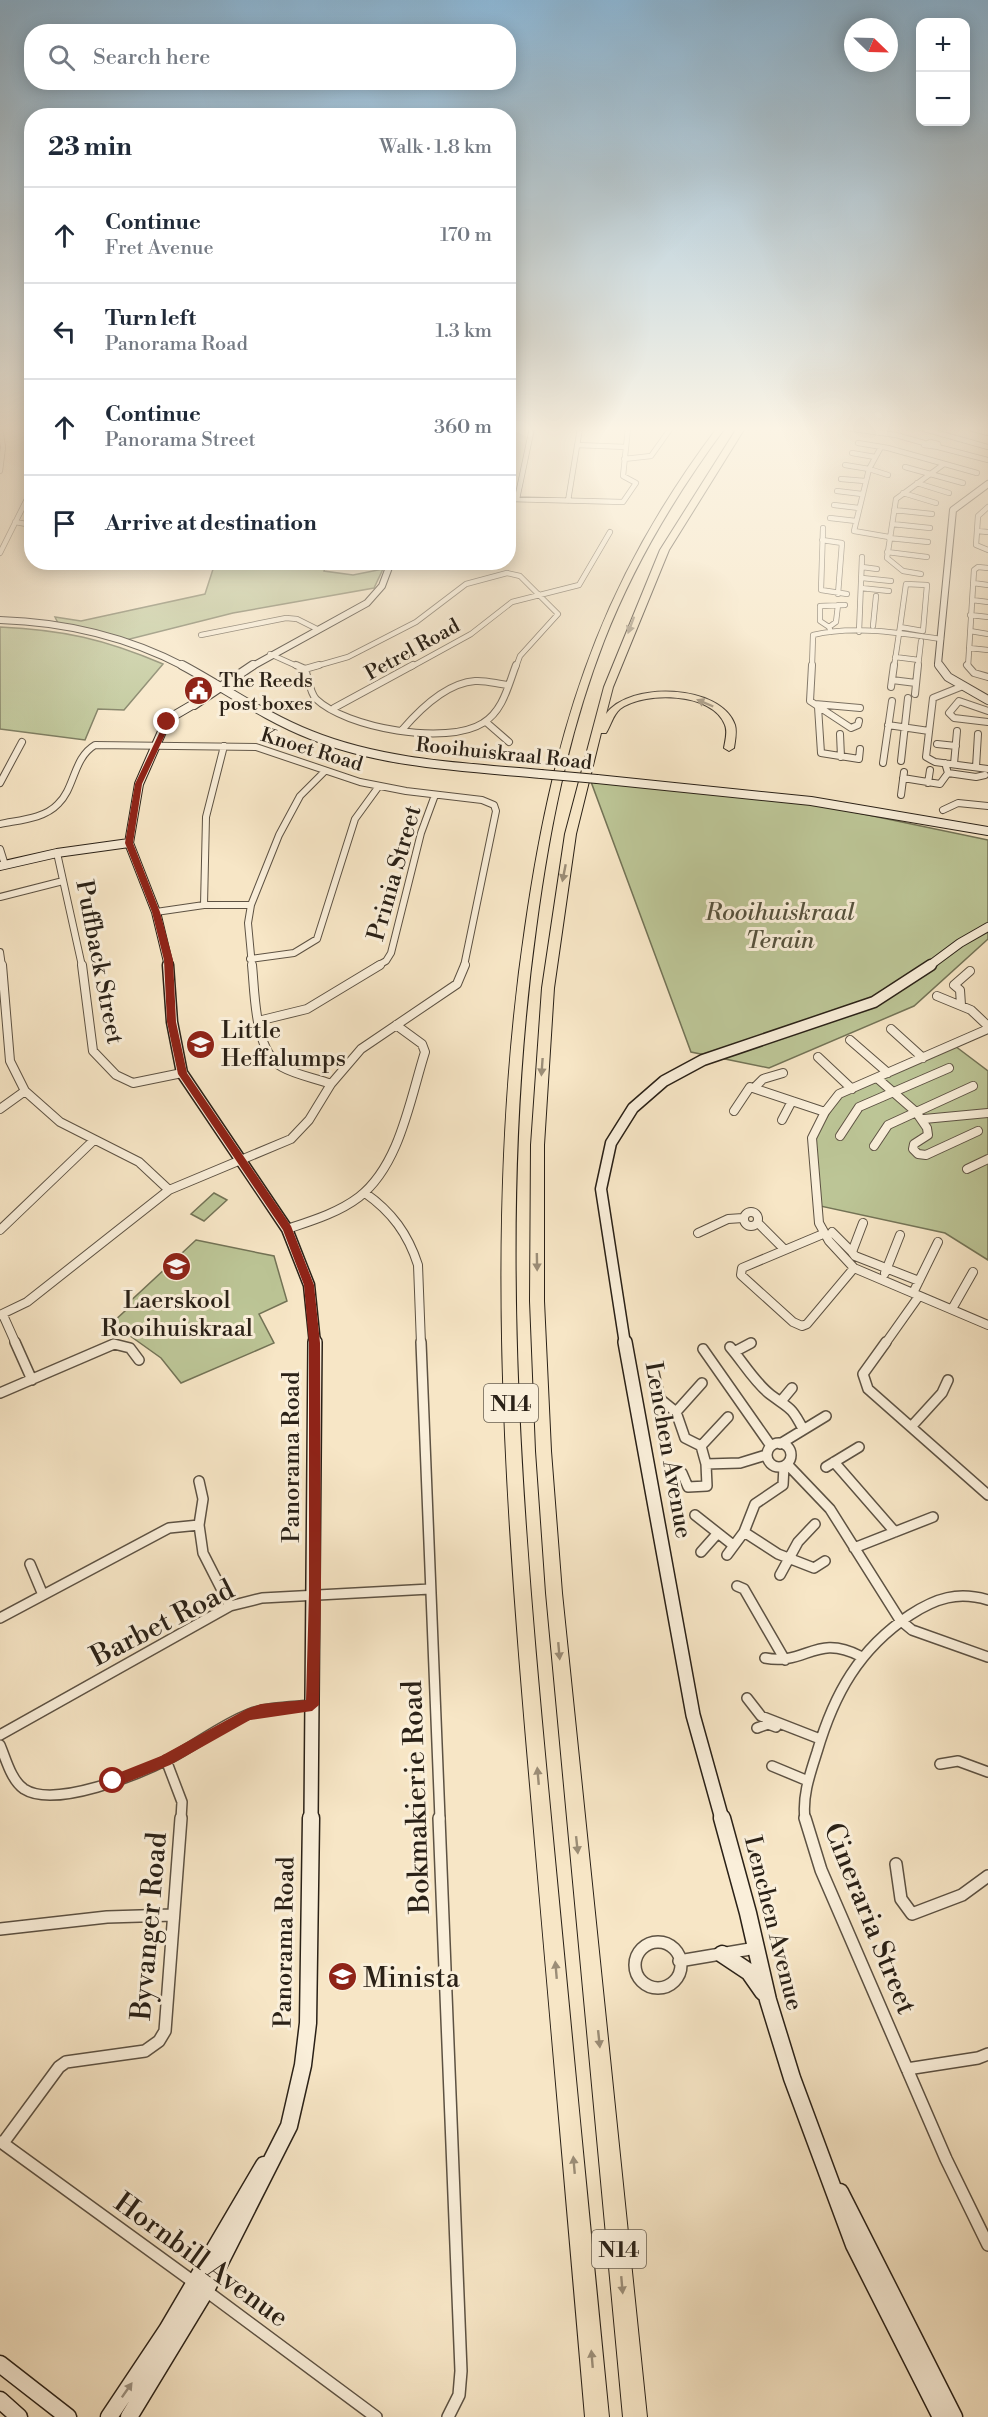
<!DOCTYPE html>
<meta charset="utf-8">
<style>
body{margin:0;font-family:"Libre Bodoni",serif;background:#f2f2f3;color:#1f2937}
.controls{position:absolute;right:18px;top:18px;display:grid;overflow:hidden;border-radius:12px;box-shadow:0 3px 15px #0003}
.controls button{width:54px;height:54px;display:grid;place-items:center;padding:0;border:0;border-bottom:2px solid #e0e1e3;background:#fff;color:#1f2937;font:30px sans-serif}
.compass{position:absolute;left:844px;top:18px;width:54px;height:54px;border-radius:50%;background:#fff;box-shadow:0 3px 15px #0003;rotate:113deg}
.stop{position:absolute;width:18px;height:18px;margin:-14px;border:4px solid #8f2418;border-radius:50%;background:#fff}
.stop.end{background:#8f2418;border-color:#fff;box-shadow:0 2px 6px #0008}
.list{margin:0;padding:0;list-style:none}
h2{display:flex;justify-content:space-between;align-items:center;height:78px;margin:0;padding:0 24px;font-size:26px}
h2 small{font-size:20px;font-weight:400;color:#747a83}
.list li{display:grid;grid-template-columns:39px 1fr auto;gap:18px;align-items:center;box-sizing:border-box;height:96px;padding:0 24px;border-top:2px solid #e0e1e3}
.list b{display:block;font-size:22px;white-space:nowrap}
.list p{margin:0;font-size:20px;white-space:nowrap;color:#747a83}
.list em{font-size:20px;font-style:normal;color:#747a83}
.icon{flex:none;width:33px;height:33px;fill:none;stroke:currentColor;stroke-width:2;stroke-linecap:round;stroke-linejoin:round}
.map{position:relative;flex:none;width:988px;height:2417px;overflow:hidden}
.search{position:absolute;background:#fff;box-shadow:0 3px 15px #0003;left:24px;top:24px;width:492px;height:66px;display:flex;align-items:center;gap:15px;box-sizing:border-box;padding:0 21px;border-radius:24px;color:#747a83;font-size:22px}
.panel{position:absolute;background:#fff;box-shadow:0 3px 15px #0003;left:24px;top:108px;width:492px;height:462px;border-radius:24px}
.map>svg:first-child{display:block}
</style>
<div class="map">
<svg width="988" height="2417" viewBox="0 0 988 2417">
<rect width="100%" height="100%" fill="#f7e6c6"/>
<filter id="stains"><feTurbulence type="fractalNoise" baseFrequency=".00333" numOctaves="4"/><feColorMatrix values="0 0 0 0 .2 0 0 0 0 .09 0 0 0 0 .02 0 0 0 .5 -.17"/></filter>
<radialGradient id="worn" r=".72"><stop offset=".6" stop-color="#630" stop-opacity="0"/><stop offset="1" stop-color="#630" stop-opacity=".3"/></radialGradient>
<path fill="#bcc596" stroke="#737356" stroke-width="1.5" d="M215,563h111l-2,8 29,4 30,-6 -9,19 -141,25 -107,27 -68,-17 -3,-6 26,4 124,-27z
M0,627c64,3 104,12 163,37l-39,46 -26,-1 -13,31 -85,-11z
M590,779l216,23 182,38v99l-74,67 -145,62 -78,-16z
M955,1046l33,25v189l-43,-27 -125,-27 -7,-67 27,-43z
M214,1193l13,7 -23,21 -13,-7z
M196,1240l78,16 13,45 -28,13 15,29 -93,40 -20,-25 -49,-35 14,-13 -3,-2z"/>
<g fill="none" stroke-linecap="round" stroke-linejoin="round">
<defs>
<path id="street-far4" d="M0,428l3,19 -3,24
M846,428l50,7 28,8
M921,428l67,19
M969,428l19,5
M930,442l8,2 1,3 -15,-2z
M858,443l30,5 89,25
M577,445l49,2
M881,447l-12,22 -15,62 35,6
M938,447l50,13
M852,453l23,4
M624,459l27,-3 20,-28
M845,465l24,4
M905,467l58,16
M869,469l19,6
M841,479l24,2
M917,483l32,10
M837,491l25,3
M903,493l33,10
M508,499l115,3 13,-19 -13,-7 5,-48
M517,499l15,-71
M568,501l12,-73
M834,505l25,3
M988,507l-10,9 -2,29 12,5
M894,510l38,4
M830,518l26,3
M15,522l17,3
M892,524l38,4
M823,528l-2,62 26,4
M977,531l11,1
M889,538l39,4
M822,540l20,3 -4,51
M887,552l40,5
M0,553l32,-64
M862,567l15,2
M921,574l-18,-3 -16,-13 9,-59 48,-35
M862,578l29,3
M973,583l15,2
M906,584l21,1 -4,46 -23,-4z
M861,588l28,3
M972,600l16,2
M970,615l18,2
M873,626l3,-30
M829,627l7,-5 2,-17
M970,631l18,3
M831,632l-2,-5 -9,-6v-15l25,-1
M859,632l3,-75
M201,635l85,-17 11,1 20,10
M969,648l19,2
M270,654l29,13
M895,657l24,3
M313,667l35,-10 68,-35 50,-38 41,-11 13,3 38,38 -38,42 -4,11
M411,667l60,-33 41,-32 67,-17 31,-53
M812,667l1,-32c41,-10 87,-2 128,4
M894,667l6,-40
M918,667l3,-26
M968,667l6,-97 4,-3 10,1"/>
<path id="street-far3" d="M296,665l9,4
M812,665l-2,36 41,27 7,-3 1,-4
M967,665l7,8 14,4
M305,669c3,8 5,24 11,30 30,29 131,47 167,24 20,-12 25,-37 33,-58
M305,669l14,-4
M892,680l24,3
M963,686l-30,12 -7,59 9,5 53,7
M891,687l3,-22
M915,694l3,-29
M815,704l45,4
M818,707l3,46 38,6 1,-10
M334,708l79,-43
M988,711l-29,-10 -10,12 5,5 34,4
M486,722l23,20
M888,725l41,6
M402,730c18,-21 44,-47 73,-49 11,-1 22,3 33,4
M840,734l1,23
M937,744l19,2
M901,761l7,-63
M883,763l9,-62
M954,764l3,-33
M976,767l2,-33
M948,773l28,4 9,-2
M903,778l37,6 8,-11 -3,-10
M0,783l22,-41
M928,783l2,-13
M901,795l3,-23
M943,810l15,-7 30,3
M0,824c19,-4 44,-5 58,-20 17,-16 15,-46 37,-59l161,2 104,35 46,9 76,9 12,5 2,6 -32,155
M0,849l5,16
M57,853l25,113
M0,897l63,-16
M204,905l2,-88 18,-71
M156,912l48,-7h47
M0,952l2,14
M250,959l44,-6 23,-14 38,-120 24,-33
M252,966l-4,-43 3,-18 28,-70 21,-39 25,-25
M377,966l9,-5 5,-8 30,-120 14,-38"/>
<path id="street-far2" d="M2,965l8,96 15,30 35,31 79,40 30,28
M82,965l11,86 23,24 17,8 49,-10
M252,965c3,28 2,86 30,102 14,8 33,11 49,17
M937,996l34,14 17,16
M961,1005l-1,-15 -6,-5 16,-14
M258,1021l49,-12 73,-44
M891,1029l32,29
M988,1029l-149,65 -14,18 -13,26 7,85 10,18 25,27 134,57
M850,1040l38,33
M818,1057l34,32
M877,1078l39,34 11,16 1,7 -14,9 -1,5 5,5 8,1 52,-24
M754,1088l9,-9 20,-6
M0,1109l25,-18
M734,1111l16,-24 75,25
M924,1119l64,-6
M782,1120l10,-19
M840,1136l19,-29 90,-39
M874,1146l14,-21 85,-39
M967,1169l21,-10
M365,1193c27,19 43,41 53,72l3,79
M744 1219a7 7 0 1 1 14 0a7 7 0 1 1-14 0Z
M758,1223l26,26
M863,1223l-11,29 3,4 64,25
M287,1229c24,-8 51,-16 72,-32 41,-32 51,-98 66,-145l-3,-8 -26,-19
M0,1230l94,-90
M832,1232l20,20
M698,1233l30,-14 15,-1
M823,1234l-81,34 -1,7 52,47 9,4 5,-2 47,-56
M885,1273l15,-38
M913,1293l25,-51
M952,1309l21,-37
M0,1315l27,-13 142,-112 122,-51 18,-19 22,-36 30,-35 96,-65 8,-19
M3,1315l13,29
M885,1344l34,-48"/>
<path id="street-far1" d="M15,1342l17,38
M421,1342l19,477
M886,1342l-23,32 5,15 120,106
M730,1347c13,15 25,36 41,48 19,14 20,11 32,34
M703,1349l68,97
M734,1352l17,-9
M654,1373l6,26 16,13 9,26 16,8 5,18 34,-1 26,-8
M0,1393l114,-49 16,4 9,12
M782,1400l10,-12
M676,1412l26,-29
M911,1427l31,-34 6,-13
M767 1455a12 12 0 1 1 24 0a12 12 0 1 1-24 0Z
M780,1444l46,-28
M701,1446l27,-29
M834,1462l61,70
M787,1464l43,45 70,111 12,10 76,27
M826,1467l33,-20
M682,1473l6,14 19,-1 -1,-22
M199,1481l4,18 -4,26
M695,1515l38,30
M744,1532l34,22 36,14 11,-7
M854,1548l79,-31
M701,1552l16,-18
M727,1555l17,-23 11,-28 28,-19 1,-19
M30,1564l13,31
M780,1575l18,-33 17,-18
M737,1586l7,3 41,71
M0,1618l169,-90 30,-3 4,28 27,53
M765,1658c41,8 51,-25 95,-2
M747,1698l14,18 59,23
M757,1728l11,-4 8,3
M0,1735l230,-129 32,-8 168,-9
M0,1745c6,14 11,35 24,44 31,20 115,-15 145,-30 27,-14 52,-34 80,-45 19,-7 42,-7 63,-9
M166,1760l16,42 -1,17
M940,1764l18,-3 30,11
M772,1766l36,15
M805,1819c-3,-23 5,-45 12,-67 17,-58 42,-103 93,-137 26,-17 48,-24 78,-15"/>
<path id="street" d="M439,1818l22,553 -2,24 -11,22
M805,1818l16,52 125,289 42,86
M896,1864l5,35 11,15 50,-19 26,-19
M0,1929l107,-12 66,-2
M635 1965a23 23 0 1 1 46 0a23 23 0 1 1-46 0Z
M679,1961l77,-13
M907,2069l71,-11 10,-4
M1,2142l194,141
M3,2143l56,-76 7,-5 79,-11 14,-10 6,-10 16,-213
M205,2290l171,127"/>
<path id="secondary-far4" d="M0,620c65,2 126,16 185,47
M251,667l116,-64 15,-17 9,-24
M940,667l-2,-3 15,-154 35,-26"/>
<path id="secondary-far3" d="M182,665c43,23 83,52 129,70 72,29 153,32 230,39
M939,665l9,12 40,23
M194,705l59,-40
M597,779l214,22 177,30
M0,866l57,-13 72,-10
M169,966l-13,-54 -27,-69 10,-59 25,-57 11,-12 24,-14
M929,966l31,-23 28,-16"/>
<path id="secondary-far2" d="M168,965l4,57 10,51 105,156 22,56 6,59
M625,1344l-24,-155 10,-46 22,-35 31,-27 39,-21 171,-58 57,-37"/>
<path id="secondary-far1" d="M625,1342l68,373 29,104
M311,1819l4,-477"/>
<path id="secondary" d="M722,1818l26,95 20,87 24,78 62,167 87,172
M722,1954l27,18 14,20
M840,2192l114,225
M0,2364l68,53
M0,2400l19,17
M109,2417l58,-87 97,-165
M129,2417l77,-127 83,-164 14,-61 5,-42 3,-205"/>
<path id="highway" d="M717,428h8c-49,66 -91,136 -121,213 -36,93 -55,190 -68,288 -39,284 -15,572 12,857 20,210 40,421 61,631h-24c-18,-211 -37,-421 -55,-632 -25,-285 -47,-573 -5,-857 14,-98 34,-195 71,-288 30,-76 72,-147 121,-212z
M737,428h8l-76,122 -56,137 -7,27c23,-33 115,-30 129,11 2,7 0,16 -1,23l-5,3 -5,-3c1,-7 4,-16 1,-23 -12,-33 -81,-34 -105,-16 -7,6 -9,16 -14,24h-5l-25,101 -22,154 -10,157v156l7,150 11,142 85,824h-24l-77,-824 -10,-142 -6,-150 1,-156 11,-157 23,-154 39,-147 56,-137z"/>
</defs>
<use href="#street-far4" stroke="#5d5243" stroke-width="6"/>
<use href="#street-far3" stroke="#5d5243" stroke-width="8"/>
<use href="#street-far2" stroke="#5d5243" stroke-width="10"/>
<use href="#street-far1" stroke="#5d5243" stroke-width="12"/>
<use href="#street" stroke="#5d5243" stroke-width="14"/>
<use href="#secondary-far4" stroke="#2a2117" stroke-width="8"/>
<use href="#secondary-far3" stroke="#2a2117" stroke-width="10"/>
<use href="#secondary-far2" stroke="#2a2117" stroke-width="13"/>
<use href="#secondary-far1" stroke="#2a2117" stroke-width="16"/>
<use href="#secondary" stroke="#2a2117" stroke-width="19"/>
<use href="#highway" stroke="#2a2117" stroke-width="2"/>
<use href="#street-far4" stroke="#faefda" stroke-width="4.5"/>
<use href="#street-far3" stroke="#faefda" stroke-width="6"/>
<use href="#street-far2" stroke="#faefda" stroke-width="8"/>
<use href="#street-far1" stroke="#faefda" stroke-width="9"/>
<use href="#street" stroke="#faefda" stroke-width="11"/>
<use href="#secondary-far4" stroke="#faefda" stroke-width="6"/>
<use href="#secondary-far3" stroke="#faefda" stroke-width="8"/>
<use href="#secondary-far2" stroke="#faefda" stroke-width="10"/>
<use href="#secondary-far1" stroke="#faefda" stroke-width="13"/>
<use href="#secondary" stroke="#faefda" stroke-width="16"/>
<use href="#highway" fill="#f7e6c6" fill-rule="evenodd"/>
<defs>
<path id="secondary-bridge" d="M541,774l56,5"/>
</defs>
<use href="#secondary-bridge" stroke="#2a2117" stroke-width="10" stroke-linecap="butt"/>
<use href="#secondary-bridge" stroke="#faefda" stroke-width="8"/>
</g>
<defs><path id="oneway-solid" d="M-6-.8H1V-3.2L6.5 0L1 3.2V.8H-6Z" transform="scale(1.5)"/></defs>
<g fill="#9b8d77">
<use href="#oneway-solid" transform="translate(631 625) rotate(110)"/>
<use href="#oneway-solid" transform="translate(705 703) rotate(-157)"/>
<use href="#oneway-solid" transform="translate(564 873) rotate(101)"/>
<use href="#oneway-solid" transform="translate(542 1067) rotate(94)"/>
<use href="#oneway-solid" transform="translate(537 1262) rotate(89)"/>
<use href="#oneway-solid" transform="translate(559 1651) rotate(85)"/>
<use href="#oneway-solid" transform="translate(538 1776) rotate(-95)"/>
<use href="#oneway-solid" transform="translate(577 1845) rotate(84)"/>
<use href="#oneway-solid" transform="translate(556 1970) rotate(-95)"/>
<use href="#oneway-solid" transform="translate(599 2039) rotate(84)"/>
<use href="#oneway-solid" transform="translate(574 2165) rotate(-95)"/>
<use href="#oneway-solid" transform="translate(622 2285) rotate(85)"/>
<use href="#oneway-solid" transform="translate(592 2359) rotate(-95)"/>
</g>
<use fill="#9c9282" href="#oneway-solid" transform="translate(127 2390) rotate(-55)"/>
<linearGradient id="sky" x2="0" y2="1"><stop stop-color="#8cb8d8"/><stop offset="0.56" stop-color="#fbf4e5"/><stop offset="1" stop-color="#fbf4e5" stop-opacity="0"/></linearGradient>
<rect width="988" height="766" fill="url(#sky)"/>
<path fill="#8f2418" d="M165,721l6,1 -29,62 -9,59 27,69 13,48 3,62 11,51 104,153 23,59 6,58 1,251 -2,111 -7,6 -62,9 -80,45 -57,23 -7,-7 2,-4 53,-21 86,-47 14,-5 45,-4 3,-106v-251l-5,-58 -21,-55 -105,-156 -11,-52 -3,-62 -12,-48 -27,-69 10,-59z"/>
<defs>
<symbol id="civic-disc" viewBox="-11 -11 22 22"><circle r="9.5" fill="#8f2418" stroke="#faefda"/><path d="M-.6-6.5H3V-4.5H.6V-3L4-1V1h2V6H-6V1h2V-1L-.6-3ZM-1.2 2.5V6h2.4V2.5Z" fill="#fff"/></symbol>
<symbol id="school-disc" viewBox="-11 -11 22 22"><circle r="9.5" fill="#8f2418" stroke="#faefda"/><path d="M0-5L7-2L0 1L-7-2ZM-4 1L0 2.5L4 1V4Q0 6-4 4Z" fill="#fff"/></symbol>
</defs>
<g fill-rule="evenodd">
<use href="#civic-disc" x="182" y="674" width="33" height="33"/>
<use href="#school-disc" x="184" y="1028" width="33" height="33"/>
<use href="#school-disc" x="160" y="1250" width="33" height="33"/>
<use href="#school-disc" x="326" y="1960" width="33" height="33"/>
</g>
<g text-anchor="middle" stroke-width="6" stroke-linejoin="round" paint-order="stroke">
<g font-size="20" fill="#2a2117" stroke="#faefda">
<text transform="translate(412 649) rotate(-29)" y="7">Petrel Road</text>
<text transform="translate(312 749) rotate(17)" y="7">Knoet Road</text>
<text transform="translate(504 753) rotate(6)" y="7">Rooihuiskraal Road</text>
</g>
<g font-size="20" fill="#2a2117" stroke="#faefda" text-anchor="start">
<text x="219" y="687">The Reeds<tspan x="219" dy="23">post boxes</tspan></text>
</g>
<g fill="#faefda" stroke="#685f52" stroke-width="1.5">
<rect x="484" y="1384" width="54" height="38" rx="4.5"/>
<rect x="592" y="2230" width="54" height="38" rx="4.5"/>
</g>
<g font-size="22" font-weight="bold" fill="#2a2117">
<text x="511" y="1411">N14</text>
<text x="619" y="2257">N14</text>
</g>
<g font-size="24" fill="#2a2117" stroke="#faefda">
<text transform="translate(394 873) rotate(-74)" y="8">Prinia Street</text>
<text transform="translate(100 962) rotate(79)" y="8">Puffback Street</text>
<text transform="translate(669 1450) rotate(80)" y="8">Lenchen Avenue</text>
<text transform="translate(291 1457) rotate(-90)" y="8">Panorama Road</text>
<text transform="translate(774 1923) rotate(76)" y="8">Lenchen Avenue</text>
<text transform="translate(284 1942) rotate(-89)" y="8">Panorama Road</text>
</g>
<g font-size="24" font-style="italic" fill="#56523d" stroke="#faefda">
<text x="780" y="920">Rooihuiskraal<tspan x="780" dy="28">Terain</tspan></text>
</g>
<g font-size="24" fill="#2a2117" stroke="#faefda" text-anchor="start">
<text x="221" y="1038">Little<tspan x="221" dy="28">Heffalumps</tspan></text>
<text x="177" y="1308" text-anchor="middle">Laerskool<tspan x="177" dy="28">Rooihuiskraal</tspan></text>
</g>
<g font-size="28" fill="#2a2117" stroke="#faefda">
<text transform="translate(162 1622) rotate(-27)" y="10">Barbet Road</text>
<text transform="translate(415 1797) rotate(-92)" y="10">Bokmakierie Road</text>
<text transform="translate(871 1918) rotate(68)" y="10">Cineraria Street</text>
<text transform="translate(148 1926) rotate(-85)" y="10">Byvanger Road</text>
<text transform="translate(202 2259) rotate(36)" y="10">Hornbill Avenue</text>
</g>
<g font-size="28" fill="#2a2117" stroke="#faefda" text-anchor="start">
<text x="363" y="1987">Minista</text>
</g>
</g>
<rect width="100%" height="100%" filter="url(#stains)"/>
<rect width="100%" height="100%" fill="url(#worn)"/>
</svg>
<div class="controls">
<button>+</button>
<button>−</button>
</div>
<svg class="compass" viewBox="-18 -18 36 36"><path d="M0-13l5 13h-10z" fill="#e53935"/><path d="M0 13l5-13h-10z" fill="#747a83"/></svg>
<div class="stop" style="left:113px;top:1781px"></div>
<div class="stop end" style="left:167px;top:722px"></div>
<div class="search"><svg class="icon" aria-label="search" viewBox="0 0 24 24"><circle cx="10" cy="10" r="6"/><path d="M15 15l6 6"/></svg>Search here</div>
<section class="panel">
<h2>23 min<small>Walk · 1.8 km</small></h2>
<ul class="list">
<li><svg class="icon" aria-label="ahead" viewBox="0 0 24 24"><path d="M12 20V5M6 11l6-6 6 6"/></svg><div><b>Continue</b><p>Fret Avenue</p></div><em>170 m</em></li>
<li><svg class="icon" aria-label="left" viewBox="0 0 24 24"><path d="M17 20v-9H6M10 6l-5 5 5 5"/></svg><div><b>Turn left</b><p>Panorama Road</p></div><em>1.3 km</em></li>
<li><svg class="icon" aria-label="ahead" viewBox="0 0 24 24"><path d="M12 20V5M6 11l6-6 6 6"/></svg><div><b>Continue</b><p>Panorama Street</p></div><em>360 m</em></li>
<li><svg class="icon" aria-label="arrive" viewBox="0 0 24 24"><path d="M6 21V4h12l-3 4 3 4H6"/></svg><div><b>Arrive at destination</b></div></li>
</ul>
</section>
</div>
